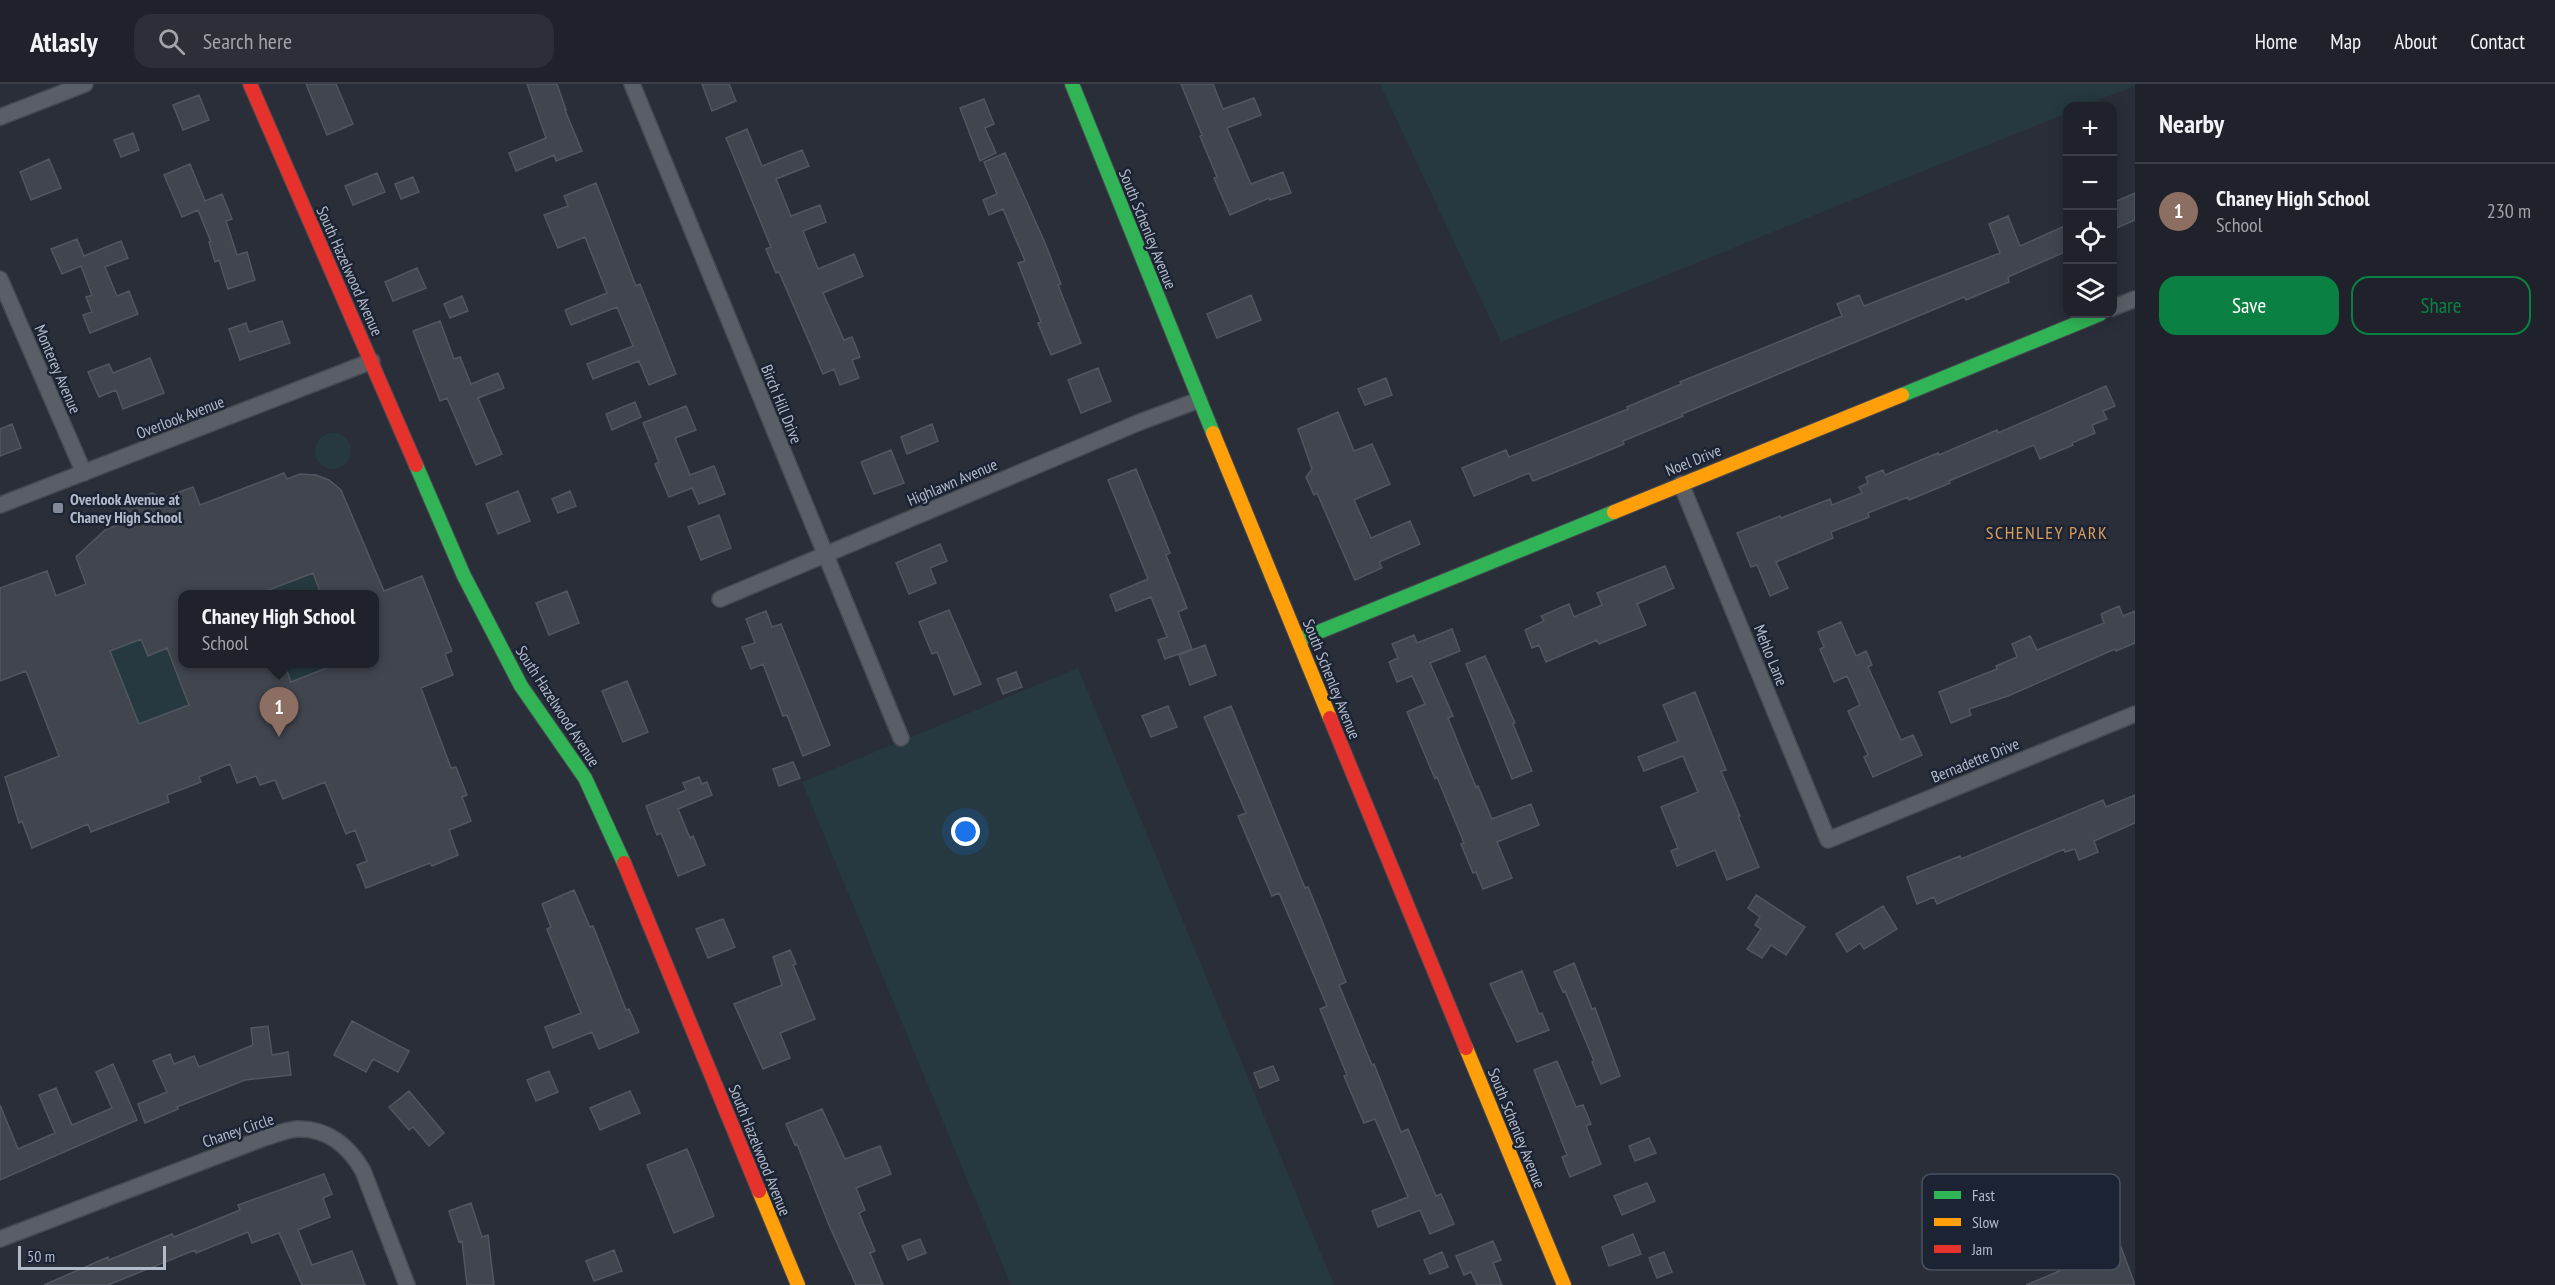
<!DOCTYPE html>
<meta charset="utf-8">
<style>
body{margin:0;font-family:"PT Sans Narrow",sans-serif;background:#2c2f37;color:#f1f3f6}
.controls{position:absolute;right:18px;top:18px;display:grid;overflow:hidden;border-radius:12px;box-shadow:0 3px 15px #0003}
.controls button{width:54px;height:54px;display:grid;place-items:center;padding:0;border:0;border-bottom:2px solid #3c3f47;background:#1f222b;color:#f1f3f6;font:30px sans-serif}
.scale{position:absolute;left:18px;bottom:15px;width:148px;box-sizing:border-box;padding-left:6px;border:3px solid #b3baca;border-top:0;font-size:16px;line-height:21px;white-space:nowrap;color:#b3baca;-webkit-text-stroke:4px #1c2434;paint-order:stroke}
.you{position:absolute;left:966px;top:748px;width:21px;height:21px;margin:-15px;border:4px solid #fff;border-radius:50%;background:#1a73e8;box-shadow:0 0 0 9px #1a73e833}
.badge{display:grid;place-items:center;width:39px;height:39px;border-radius:50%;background:#0b8043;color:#fff;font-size:20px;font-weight:700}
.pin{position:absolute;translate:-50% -50px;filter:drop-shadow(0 2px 3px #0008)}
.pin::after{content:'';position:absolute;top:32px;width:21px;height:18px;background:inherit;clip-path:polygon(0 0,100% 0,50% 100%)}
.popup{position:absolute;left:178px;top:506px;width:201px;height:78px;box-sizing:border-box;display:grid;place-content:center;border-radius:12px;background:#1f222b;filter:drop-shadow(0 2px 4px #0005);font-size:20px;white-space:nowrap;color:#a1a4a9}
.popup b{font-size:22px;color:#f1f3f6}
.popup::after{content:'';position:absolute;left:50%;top:100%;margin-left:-12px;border:12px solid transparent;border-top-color:#1f222b}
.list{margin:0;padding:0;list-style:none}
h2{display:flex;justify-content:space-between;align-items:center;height:78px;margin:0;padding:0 24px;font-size:26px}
h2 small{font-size:20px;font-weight:400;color:#a1a4a9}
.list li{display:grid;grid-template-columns:39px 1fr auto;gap:18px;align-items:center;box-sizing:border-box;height:96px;padding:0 24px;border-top:2px solid #3c3f47}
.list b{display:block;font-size:22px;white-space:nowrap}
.list p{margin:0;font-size:20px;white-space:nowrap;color:#a1a4a9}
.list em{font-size:20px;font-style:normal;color:#a1a4a9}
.actions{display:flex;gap:12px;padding:18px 24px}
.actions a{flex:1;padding:14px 0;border:2px solid #0b8043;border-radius:18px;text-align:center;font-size:21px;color:#0b8043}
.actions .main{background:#0b8043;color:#fff}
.icon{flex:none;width:33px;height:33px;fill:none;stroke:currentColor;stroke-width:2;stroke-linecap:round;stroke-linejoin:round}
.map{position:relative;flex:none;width:2135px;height:1201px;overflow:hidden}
header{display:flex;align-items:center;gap:36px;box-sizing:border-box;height:84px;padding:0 30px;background:#1f222b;border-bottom:2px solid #3c3f47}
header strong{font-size:28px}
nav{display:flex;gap:33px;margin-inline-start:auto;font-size:21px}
.search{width:420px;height:54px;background:#2c2f37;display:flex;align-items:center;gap:15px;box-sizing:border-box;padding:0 21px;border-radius:18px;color:#a1a4a9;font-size:22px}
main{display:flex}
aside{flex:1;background:#1f222b}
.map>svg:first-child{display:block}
</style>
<header>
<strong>Atlasly</strong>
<div class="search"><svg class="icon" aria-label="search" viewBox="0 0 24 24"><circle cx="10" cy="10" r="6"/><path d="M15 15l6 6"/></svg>Search here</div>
<nav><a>Home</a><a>Map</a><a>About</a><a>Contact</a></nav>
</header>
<main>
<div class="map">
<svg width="2135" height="1201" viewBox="0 0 2135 1201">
<rect width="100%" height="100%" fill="#292e39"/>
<path fill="#263940" d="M1380,0h755v2l-52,20h-15l-1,7 -566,229z
M315 367a18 18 0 1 1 36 0a18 18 0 1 1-36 0Z
M313,489l8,21h-63z
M141,555l7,17 19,-8 24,60 -16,2 -36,14 -31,-77 11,1z
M284,580h55l-48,18z
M1078,584l256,617h-323l-209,-503z
M2025,1118l16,37 -38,16 -16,-37z"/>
<path fill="#41454e" stroke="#515660" stroke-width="1.5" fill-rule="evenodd" d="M306,0h30l17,40 -26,11z
M527,0h30l9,26h-1l17,41 -26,10 -2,-6 -38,16 -7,-18 37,-15z
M702,0h27l7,17 -24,10z
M1181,0h32l10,25 31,-11 7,17 -34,13 24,56 32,-12 8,21 -21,7 -1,-2 -39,17 -16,-37 3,-1 -17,-41 2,-1z
M199,11l10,25 -26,10 -10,-25z
M984,15l10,25 -9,4 11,25 -16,8 -20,-53z
M747,45l15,37 40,-16 7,16 -33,13 15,37 29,-11 6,17 -23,9 15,38 36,-15 9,22 -40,17 21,47 8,-3 8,20 -8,3 7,18 -19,7 -6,-16 -11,5 -44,-102 -3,1 -10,-24 5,-2 -45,-109z
M133,49l6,17 -18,7 -7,-17z
M1005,69l40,90 16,41 -3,1 23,58 -30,12 -13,-32 3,-1 -23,-59 7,-2 -22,-52 -14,6 -6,-15 14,-6 -13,-32z
M49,75l12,29 -30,12 -11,-28z
M190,80l15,37 17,-7 10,25 -6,2 11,34 10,-3 8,28 -27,9 -9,-29 -4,2 -6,-20h2l-13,-32 -16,7 -18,-42z
M377,89l8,19 -32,13 -8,-19z
M413,93l6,15 -18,7 -6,-15z
M596,99l40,103 4,-2 36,90 -27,11 -10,-24 -46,18 -6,-15 46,-18 -16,-39 -46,18 -6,-15 42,-17 -22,-56 -27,11 -14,-33 24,-9 -4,-10z
M2135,109v27l-23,10v-27z
M2008,132l12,30 47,-21v26l-59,26 1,5 -43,18 -2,-3 -282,117 1,2 -60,25 1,3 -36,15 -55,22 -4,-8 -55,23 -12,-28 44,-18 3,7 119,-48 -1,-2 54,-23 -1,-2 162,-66 -5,-12 22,-9 5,11 136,-53 -11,-29z
M77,155l7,17 37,-15 7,17 -23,9 12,29 12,-5 9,23 -48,19 -7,-18 9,-3 -6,-15 6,-2 -11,-29 -19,8 -11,-25z
M417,184l9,20 -33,13 -8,-19z
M1251,211l10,25 -44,18 -10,-24z
M462,212l6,15 -18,7 -6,-14z
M282,237l8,22 -50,17 -11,-31 17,-6 3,9z
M440,237l14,38 6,-2 11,27 27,-11 6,15 -26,10 24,56 -26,11 -29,-67 -7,3 -27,-70z
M150,274l14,35 -41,16 -7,-19 -17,7 -11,-25 21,-8 4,9z
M1098,284l13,33 -30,12 -13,-33z
M1386,294l6,17 -27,10 -7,-16z
M2106,302l9,20 -12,5 4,8 -15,6 3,8 -23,10 1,2 -33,14 -6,-14 -85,36 1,2 -41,17 -1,-3 -40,16 1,4 -38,15 2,6 -57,24 12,26 -18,8 -13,-31 -6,2 -14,-34 43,-17 1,2 49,-19 2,6 30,-12 -3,-6 9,-4 -2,-6 17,-7 2,5 53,-22 1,2 58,-25 1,3z
M635,318l6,15 -29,13 -6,-16z
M686,322l10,24 -21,8 15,37 24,-9 11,28 -26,10 -7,-16 -23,9 -14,-33 4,-2 -16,-39z
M1338,328l16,39 18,-7 18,40 -36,16 17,38 39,-17 10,23 -41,18 3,6 -27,12 -38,-87 -3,2 -8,-18 6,-8 -14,-40z
M12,340l9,24 -21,8v-27z
M932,340l6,17 -31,13 -6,-17z
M891,366l13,33 -30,11 -13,-32z
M1136,385l34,84 -4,2 21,53 -9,4 14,37 -27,10 -7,-19 9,-3 -16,-40 -35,14 -6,-16 38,-16 -40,-99z
M284,389l3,6 13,-5 16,1 13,5 12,10 43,101 38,-15 30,75 -7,3 8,21 -32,13 30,80 5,-1 11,28 -5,2 9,24 -22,9 9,25 -26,11 -2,-3 -64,25 -9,-23 10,-4 -12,-31 -9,4 -21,-52 -42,17 -8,-19 -15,5 -4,-9 -19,7 -7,-19 -31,13 2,5 -34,13 2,7 -78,30 -3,-8 -56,24 -10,-27 -3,2 -14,-46 54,-21 -33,-85 -26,10v-93l47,-17 9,25 30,-12 -10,-27 29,-27 22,-9 -7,-16 32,-12 11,5 30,-11 7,18zM313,489l8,21h54v69h-36l-48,19 -7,-19h-101v-69h75zM141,555l7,17 19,-8 22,57 -50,19 -29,-73z
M518,407l12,30 -32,13 -12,-30z
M570,407l6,15 -18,7 -6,-14z
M719,431l12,33 -30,12 -13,-33z
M940,460l7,17 -17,7 6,15 -27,11 -13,-31z
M1665,482l9,22 -37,16 9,21 -47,19 -2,-4 -51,22 -7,-17 -7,3 -7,-18 19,-9 -3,-5 28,-12 5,13 28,-12 -5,-12z
M567,507l12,32 -30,12 -13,-32z
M2119,522l4,10 12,-5v32l-19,8 -1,-2 -107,47 -39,13 2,6 -20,8 -12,-31 58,-23 -1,-3 21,-9 -5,-13 18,-8 7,14 67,-27 -3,-9z
M949,526l32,74 -27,11 -17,-43 -5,2 -13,-32z
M766,527l6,16 9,-3 49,121 -27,11 -16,-41 -4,1 -20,-52 -12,5 -9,-22 13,-4 -9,-24z
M1841,538l15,34 10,-5 6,14 -4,2 33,73 12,-5 9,20 -49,22 -9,-20 4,-2 -20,-44 12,-6 -13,-29 -13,6 -14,-33 4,-2 -6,-15z
M1452,545l8,22 -30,12 23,53 -5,2 28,69 2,-1 14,33 39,-15 8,21 -42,17 15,36 -29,11 -7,-17 -3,1 -12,-29 3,-1 -27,-66 -2,2 -28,-67 18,-8 -13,-28 -15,6 -8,-20 9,-4 -6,-14 22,-9 3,8z
M1205,561l11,30 -26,10 -11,-30z
M1485,572l30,67 -2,1 19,47 -20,8 -46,-115z
M1016,588l6,15 -19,7 -6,-15z
M627,597l21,51 -25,10 -21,-51z
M1695,608l31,78 -5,1 19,45h-2l21,51 -32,13 -12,-30 -38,16 -6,-15 7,-3 -17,-41 37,-15 -15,-36 -39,15 -6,-14 40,-16 -15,-36z
M1168,622l9,21 -26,10 -9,-21z
M1231,622l74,182 3,-1 12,29 26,66 -7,3 33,80 2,-1 27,68 7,-3 28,67 5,-2 13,30 -24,10 -10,-24 -42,17 -6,-16 36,-14 -33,-78 -11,4 -20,-47 3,-1 -27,-66 7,-3 -48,-113 -7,3 -34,-80 8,-3 -42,-96z
M793,678l7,16 -21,8 -6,-17z
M699,693l3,7 5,-2 5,13 -34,14 12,29 3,-2 12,29 -27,11 -17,-43 -4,2 -11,-29 40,-16 -3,-7z
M2135,711v28l-41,18 4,11 -19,8 -4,-11 -10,3 -1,-3 -127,55 -3,-7 -17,7 -10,-27 53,-21 1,3 142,-59 3,7z
M574,806l16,37 3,-1 33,84 3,-1 10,23 -40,17 -7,-17 -39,16 -8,-21 36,-14 -34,-84 4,-2 -9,-23z
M1756,811l49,32 -19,28 -15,-10 -9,13 -15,-9 14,-20 -6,-4 5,-8 -12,-9z
M1883,822l14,23 -33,20 -4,-6 -13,9 -11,-18z
M723,835l12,28 -27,11 -12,-29z
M790,866l6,14 -3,1 22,54 -35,14 10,25 -27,11 -29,-65 48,-19 -9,-28z
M1574,879l18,46 3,-1 25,68 -19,8 -9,-22 2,-1 -29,-70 -2,1 -9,-20z
M1522,887l17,43 3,-1 7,17 -32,12 -27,-58z
M352,937l57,30 -11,21 -25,-13 -7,13 -32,-17z
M268,942l4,29 16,-3 3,23 -46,5 -68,27 1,2 -33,14 -7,-19 29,-12 -14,-31 17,-7 4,10 20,-8 5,11 54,-22 -2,-17z
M1557,977l19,46 7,-2 8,19 -5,2 15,38 -31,13 -8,-20 5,-2 -33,-85z
M113,980l24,56 -137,60v-75l18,44 37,-16 -16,-38 17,-7 16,37 40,-17 -16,-36z
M1273,982l6,14 -19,8 -6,-15z
M549,987l9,21 -22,9 -9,-21z
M409,1007l35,42 -15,13 -16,-19 -4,3 -20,-23z
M630,1007l10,22 -40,17 -10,-22z
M822,1025l23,50 35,-13 11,28 -35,14 9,22 -6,3 16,38 -5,2 13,32h-27l-27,-60 -32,-81 -2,1 -9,-21z
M1649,1054l7,15 -21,8 -6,-15z
M687,1065l27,67 -40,17 -27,-68z
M324,1090l8,20 -9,4 7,19 -32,13 14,35 40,-14 13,34h-63l-23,-52 -27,10 -4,-11 -52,21 -1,-3 -87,35h-64l64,-28 1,3 63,-26 2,3 66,-27 -2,-5z
M1647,1099l8,18 -33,14 -8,-19z
M471,1119l11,34 6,-2 6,50h-27l-5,-44 -3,1 -10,-31z
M1633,1150l8,20 -32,12 -7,-19z
M920,1155l6,14 -18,7 -6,-14z
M1493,1157l8,19 -8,3 9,22h-25l-6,-13 -7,3 -8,-19z
M2121,1163l14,38h-109l59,-25z
M614,1166l8,21 -28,10 -8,-20z
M1442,1168l6,15 -18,7 -6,-14z
M1664,1168l8,20 -15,6 -8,-20z"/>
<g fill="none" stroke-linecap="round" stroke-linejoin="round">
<defs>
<path id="street" d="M632,0l269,654
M0,33l85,-33
M0,195l84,194
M2112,224l23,-9
M1681,400l147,356 307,-126
M0,421l372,-144
M720,515l420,-177 59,-22
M0,1155l264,-101c10,-3 22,-8 33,-9 30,-1 52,17 66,42l44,114"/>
<path id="fast" d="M1072,0l141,349
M1902,311l198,-81
M416,381l48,111 57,110 64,92 39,85
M1299,556l315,-128"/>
<path id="slow" d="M1213,349l117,285
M1614,428l288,-117
M1466,964l98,237
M759,1107l39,94"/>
<path id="jam" d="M250,0l166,381
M1330,634l136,330
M624,779l135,328"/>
</defs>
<use href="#street" stroke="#464a52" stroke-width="18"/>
<use href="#fast" stroke="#464a52" stroke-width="16"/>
<use href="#slow" stroke="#464a52" stroke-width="16"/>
<use href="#jam" stroke="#464a52" stroke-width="16"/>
<use href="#street" stroke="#5a5e66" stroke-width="15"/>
<use href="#fast" stroke="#30b455" stroke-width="14"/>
<use href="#slow" stroke="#ff9f0a" stroke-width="14"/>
<use href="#jam" stroke="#e5322d" stroke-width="14"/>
</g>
<rect fill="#838997" stroke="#1c2434" stroke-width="2" x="52" y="418" width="12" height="12" rx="3"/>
<g text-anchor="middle" stroke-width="5" stroke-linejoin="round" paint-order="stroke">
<g font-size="16" fill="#b3baca" stroke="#1c2434">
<text transform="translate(1148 145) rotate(68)" y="6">South Schenley Avenue</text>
<text transform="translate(350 187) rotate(66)" y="6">South Hazelwood Avenue</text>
<text transform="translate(58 285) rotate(67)" y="6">Monterey Avenue</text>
<text transform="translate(782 320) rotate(68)" y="6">Birch Hill Drive</text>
<text transform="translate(180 333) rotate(-21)" y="6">Overlook Avenue</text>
<text transform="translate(1693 376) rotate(-22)" y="6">Noel Drive</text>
<text transform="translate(952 398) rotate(-23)" y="6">Highlawn Avenue</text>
<text transform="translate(1771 571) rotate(68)" y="6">Mehlo Lane</text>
<text transform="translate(1332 595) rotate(68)" y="6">South Schenley Avenue</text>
<text transform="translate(558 622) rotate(57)" y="6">South Hazelwood Avenue</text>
<text transform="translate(1975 676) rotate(-22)" y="6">Bernadette Drive</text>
<text transform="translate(1517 1044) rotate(68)" y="6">South Schenley Avenue</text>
<text transform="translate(238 1046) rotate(-19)" y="6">Chaney Circle</text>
<text transform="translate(760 1066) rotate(68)" y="6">South Hazelwood Avenue</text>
</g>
<g font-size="16" font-weight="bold" fill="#b3baca" stroke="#1c2434" text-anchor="start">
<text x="70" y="421">Overlook Avenue at<tspan x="70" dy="18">Chaney High School</tspan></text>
</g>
<g font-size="18" letter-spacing="1.5" fill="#dc9f5c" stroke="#1c2434">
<text x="2047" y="455">SCHENLEY PARK</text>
</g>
</g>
<rect x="1922" y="1090" width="198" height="96" rx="9" fill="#1c2434" stroke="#495161" stroke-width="1.5"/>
<rect x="1934" y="1107" width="27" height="8" fill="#30b455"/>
<rect x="1934" y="1134" width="27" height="8" fill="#ff9f0a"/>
<rect x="1934" y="1161" width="27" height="8" fill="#e5322d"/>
<g font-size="16" fill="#b3baca">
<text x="1972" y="1117">Fast</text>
<text x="1972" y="1144">Slow</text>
<text x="1972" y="1171">Jam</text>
</g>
</svg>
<div class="controls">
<button>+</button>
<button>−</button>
<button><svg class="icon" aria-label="locate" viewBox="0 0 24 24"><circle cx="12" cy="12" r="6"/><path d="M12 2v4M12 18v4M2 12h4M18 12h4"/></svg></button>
<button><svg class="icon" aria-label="layers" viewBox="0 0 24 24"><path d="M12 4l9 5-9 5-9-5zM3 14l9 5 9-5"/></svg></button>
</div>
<div class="scale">50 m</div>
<div class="you"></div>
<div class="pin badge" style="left:279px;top:653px;background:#8d6e63">1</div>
<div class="popup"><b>Chaney High School</b>School</div>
</div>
<aside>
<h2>Nearby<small></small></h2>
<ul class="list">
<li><span class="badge" style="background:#8d6e63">1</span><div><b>Chaney High School</b><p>School</p></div><em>230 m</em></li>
</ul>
<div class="actions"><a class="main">Save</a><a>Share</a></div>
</aside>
</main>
